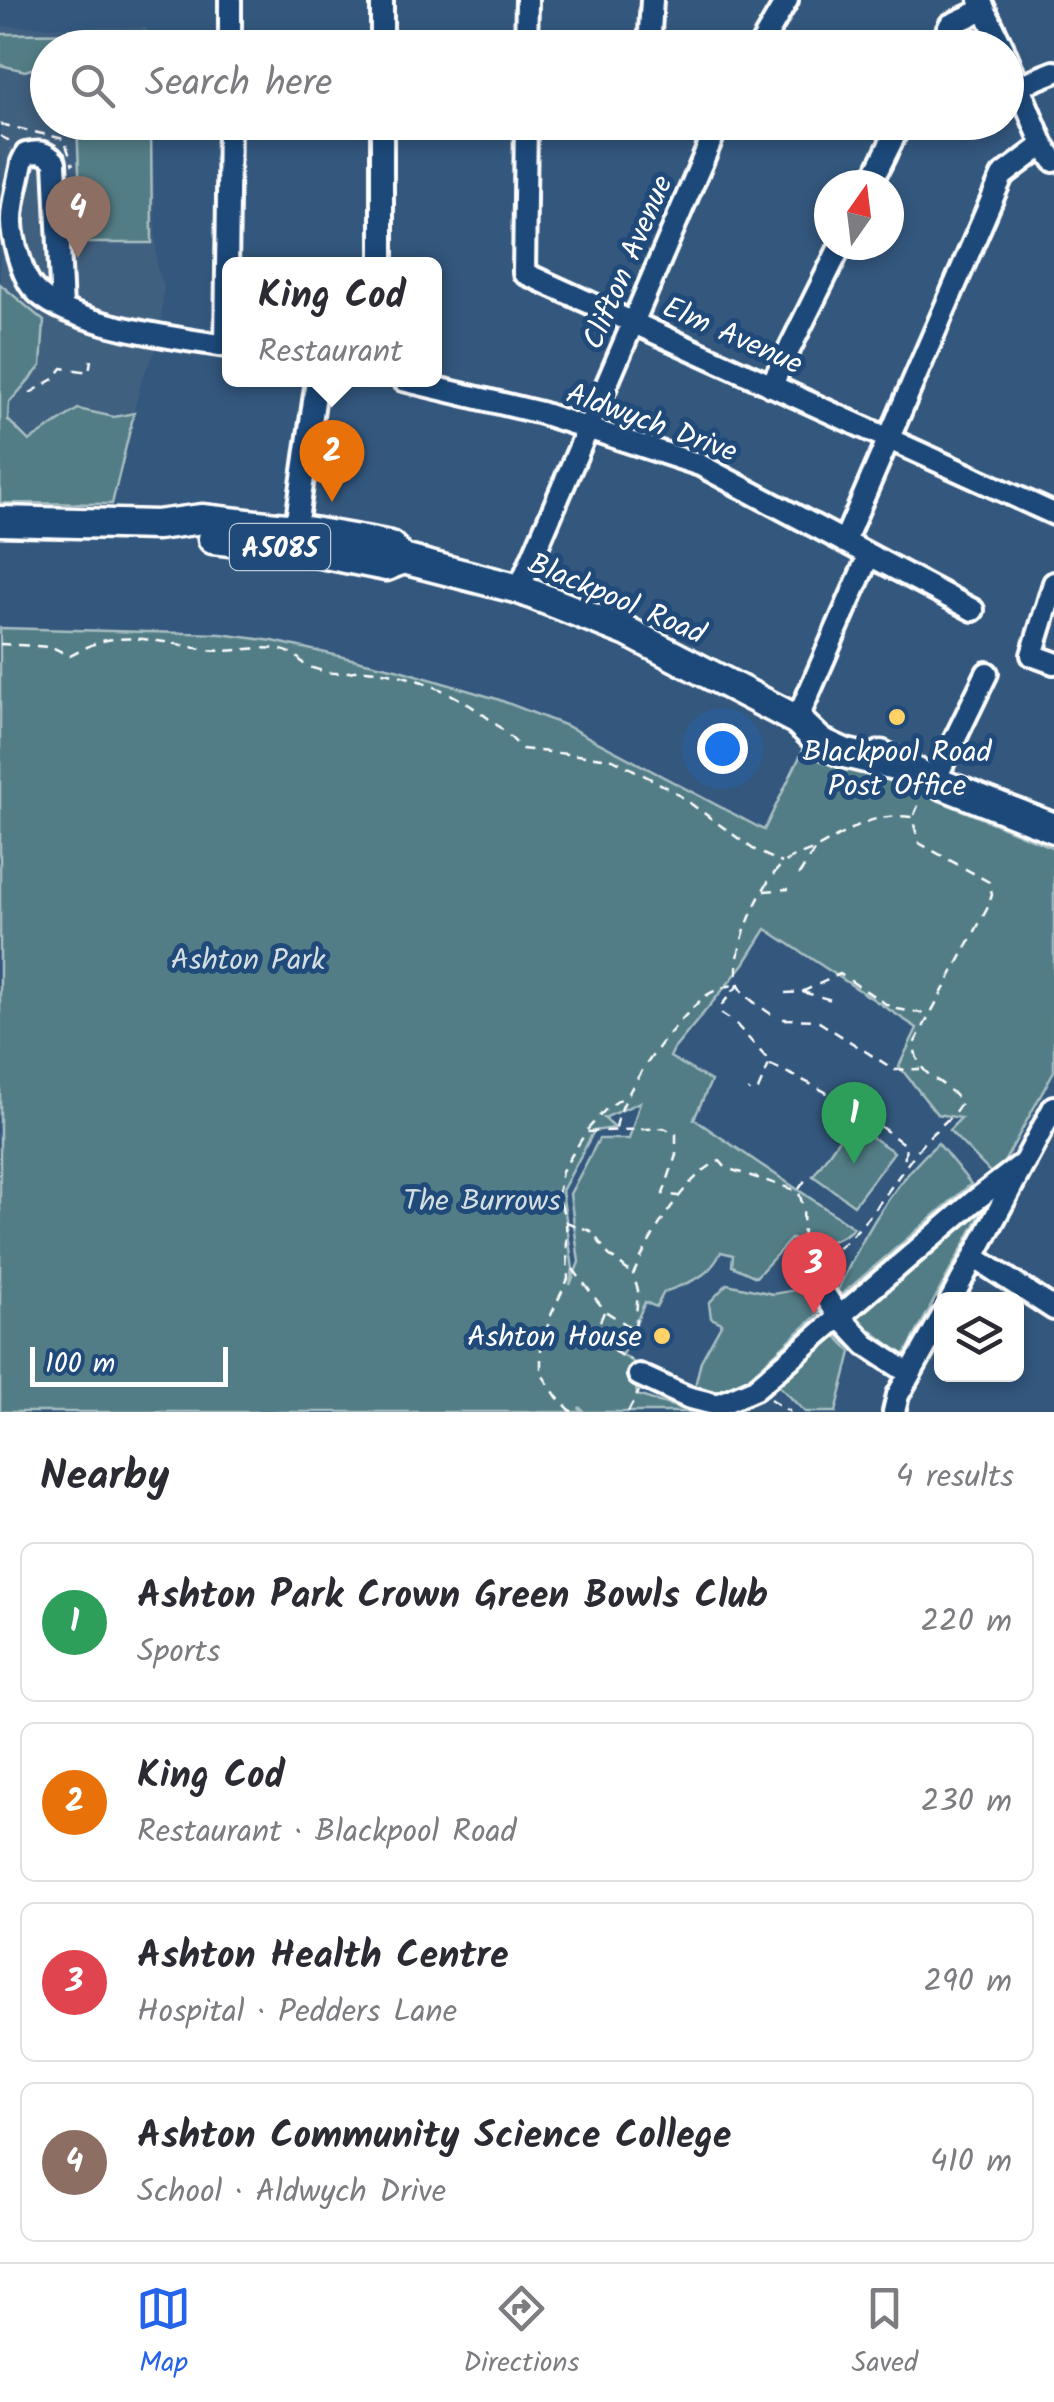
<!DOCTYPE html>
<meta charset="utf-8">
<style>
body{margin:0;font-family:Kalam,sans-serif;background:#f7f7f7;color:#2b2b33}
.controls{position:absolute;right:30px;bottom:30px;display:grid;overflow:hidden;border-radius:15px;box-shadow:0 5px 15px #0003}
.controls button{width:90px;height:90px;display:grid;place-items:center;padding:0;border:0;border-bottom:2px solid #e1e1e2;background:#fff;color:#2b2b33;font:50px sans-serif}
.compass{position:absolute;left:814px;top:170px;width:90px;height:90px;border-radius:50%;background:#fff;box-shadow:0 5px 15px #0003;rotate:14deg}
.scale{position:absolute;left:30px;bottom:25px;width:198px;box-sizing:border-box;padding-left:10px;border:5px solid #fff;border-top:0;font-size:28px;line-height:35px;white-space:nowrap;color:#fff;-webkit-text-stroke:8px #1f4a7a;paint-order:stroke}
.you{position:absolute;left:722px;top:748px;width:35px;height:35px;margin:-25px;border:8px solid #fff;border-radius:50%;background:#1a73e8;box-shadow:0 0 0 15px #1a73e833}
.badge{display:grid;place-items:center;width:65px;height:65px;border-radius:50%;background:#2563eb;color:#fff;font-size:32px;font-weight:700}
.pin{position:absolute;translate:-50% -82px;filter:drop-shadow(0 2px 5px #0008)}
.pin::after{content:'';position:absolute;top:52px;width:35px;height:30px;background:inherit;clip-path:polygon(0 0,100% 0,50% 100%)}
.popup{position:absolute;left:222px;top:257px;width:220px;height:130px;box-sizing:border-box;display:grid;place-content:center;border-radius:15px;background:#fff;filter:drop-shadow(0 2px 8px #0005);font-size:32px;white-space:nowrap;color:#7c7c81}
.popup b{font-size:38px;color:#2b2b33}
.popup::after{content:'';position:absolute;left:50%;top:100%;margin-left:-20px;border:20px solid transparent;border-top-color:#fff}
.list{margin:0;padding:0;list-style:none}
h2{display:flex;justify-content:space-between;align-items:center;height:130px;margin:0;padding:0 40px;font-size:42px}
h2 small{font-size:32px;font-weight:400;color:#7c7c81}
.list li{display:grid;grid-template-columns:65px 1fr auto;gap:30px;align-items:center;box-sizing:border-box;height:160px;margin:0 20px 20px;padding:0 20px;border:2px solid #e1e1e2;border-radius:15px}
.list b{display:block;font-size:38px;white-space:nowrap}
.list p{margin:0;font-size:32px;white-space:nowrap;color:#7c7c81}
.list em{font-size:32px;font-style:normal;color:#7c7c81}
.icon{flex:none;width:55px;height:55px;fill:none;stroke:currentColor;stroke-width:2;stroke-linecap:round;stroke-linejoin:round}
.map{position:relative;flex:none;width:1054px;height:1412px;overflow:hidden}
.search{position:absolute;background:#fff;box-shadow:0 5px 15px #0003;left:30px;right:30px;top:30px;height:110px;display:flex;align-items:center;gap:25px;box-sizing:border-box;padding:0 35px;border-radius:55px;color:#7c7c81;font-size:38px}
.sheet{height:850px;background:#fff}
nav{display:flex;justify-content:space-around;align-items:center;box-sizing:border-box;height:140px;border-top:2px solid #e1e1e2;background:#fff;font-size:28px;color:#7c7c81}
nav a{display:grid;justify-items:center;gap:5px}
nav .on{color:#2563eb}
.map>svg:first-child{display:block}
</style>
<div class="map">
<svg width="1054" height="1412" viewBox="0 0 1054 1412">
<rect width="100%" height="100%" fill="#33577d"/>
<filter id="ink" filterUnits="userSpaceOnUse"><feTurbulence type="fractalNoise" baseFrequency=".01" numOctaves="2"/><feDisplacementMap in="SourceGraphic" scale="20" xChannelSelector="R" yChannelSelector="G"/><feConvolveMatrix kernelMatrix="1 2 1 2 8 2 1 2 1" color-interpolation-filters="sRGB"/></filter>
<g filter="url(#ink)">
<path fill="#41607f" d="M0,26l147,2 1,19 -100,1v74l104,1 5,146 7,16 -3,36 -4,25 -15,33 -30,125 -112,-1z"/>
<path fill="#527d86" stroke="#a8bec2" stroke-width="2.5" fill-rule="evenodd" d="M147,33l2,14 -101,1 -1,23 -7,-5 -15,5 -25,-6v-31z
M77,123h74l1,120h-70z
M0,284l44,37 -3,45 -32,37 -1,17 21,21 49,-32 36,8 20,-4 -22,91 -112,-1z
M0,628l221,6 52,7 123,28 101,30 72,28 195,103 41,-84 249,102v223l-51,93 -12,9 -42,-43 12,-12 -24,-4 -38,-48 18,-38 -151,-99 -22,35 -70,85 -4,8 41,24 -17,38 160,109c-19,17 -39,18 -63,11l-35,38 -24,-11 1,-11 -12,-3c-12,26 -31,30 -57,40l-8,15 -11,-5 -23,53 11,7 4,33 55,17h-108l-5,-5 2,5h-581zM640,1102l-11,37h-30l-29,55 9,68 -9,23 3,-16 -11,-78 32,-60 21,-3 -11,-10z
M850,1123l44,29 -40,53 -41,-29z
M938,1143l33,41 -139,119c24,-55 60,-120 106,-160z
M987,1202l-83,154 -48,-37z
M727,1284l46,10 28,-5 23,20 -75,68 -34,20 -20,-11 6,-25 21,-38 -11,-5 -2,-15z
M836,1335l15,17 -15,60h-31l-28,-28z"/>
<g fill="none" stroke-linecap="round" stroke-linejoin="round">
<defs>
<path id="minor" d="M382,0v48
M980,0l23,48
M230,48v-48
M526,48l1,-48
M649,48l3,-48
M759,48l28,-48
M939,48l11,-23 34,-16
M1006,55l37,90 11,16
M1021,85l33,-13
M382,122v142
M526,122l-2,151 530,241
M870,185l31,-63
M62,308l-7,-146c-9,-11 -16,-11 -29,-8l-4,8c-3,19 -11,41 -10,61 0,15 11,54 21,65 31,38 148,50 197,59
M226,346l3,-224
M403,380l138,33 159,52 273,145
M771,386l70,-141
M294,541l23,-161
M844,542l158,-366 41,-31
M1054,583l-22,72 22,8
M519,589l200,-467
M797,720l72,-165
M934,782l53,-109
M974,1257l80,52
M807,1268l32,48 27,29 44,29
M951,1300l103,-193
M639,1375l48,22 31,8 37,-16 219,-188 51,-39
M894,1412l4,-17 44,-78"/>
<path id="highway" d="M0,521l157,4 45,-6 93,10 75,13 20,4 13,13 116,30 109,43 169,88 23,22 24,11 50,12
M213,539l92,11 81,16 17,-7
M881,755l50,25 123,48"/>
</defs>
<use href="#minor" stroke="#fff" stroke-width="28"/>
<use href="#highway" stroke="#fff" stroke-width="35"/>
<path stroke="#fff" stroke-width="2.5" stroke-dasharray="10 8" stroke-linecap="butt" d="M0,124l64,15 9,26
M0,136l8,4 2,9
M30,393l24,-14 8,-11 27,4 2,-12
M0,644l52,3 18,9c12,-6 24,-14 37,-16 35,-5 66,4 101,10 30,5 77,-15 97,16 10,2 20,7 30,7 11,0 21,-3 31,-3 62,5 115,35 156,79l91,10 59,31 81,59 29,14
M914,815l7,-16
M799,875l15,-24
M764,891l25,-2
M739,984l-19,23 2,7 12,8 36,40 -12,28 -10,1
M802,992l38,-18 52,34 34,6
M785,993l17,-1 30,8
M771,1014c-10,-7 -24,-15 -30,-25 -16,-28 20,-108 43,-126 11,-8 24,-10 35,-16 35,-19 51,-34 93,-30l7,26 70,39 3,13 -5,14 -73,135c4,37 28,31 47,59 -10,17 -24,24 -37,39 -32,40 -58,90 -103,119
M783,1019l33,1 79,50 25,-1
M770,1065c49,21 95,48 136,81l-2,19
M616,1128c6,-39 57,-103 86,-129 10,-9 24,-13 36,-15
M587,1130l19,-21 19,-13
M799,1189l7,-10
M566,1222l25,9 18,24 23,19
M573,1269l32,42 30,19 3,-40 -5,-15c14,-33 52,-101 87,-114l6,7 72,23c10,23 2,37 6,60
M604,1312l-12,28 38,20
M770,1399l20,13
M572,1412l-15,-15 -16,-24v-24l10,-34 17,-36 -2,-57 -8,-28 4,-23 24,-39 78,-4 12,6v21l-13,39 15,2
M628,1412l11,-21"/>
<use href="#minor" stroke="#1f4a7a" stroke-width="20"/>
<use href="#highway" stroke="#1f4a7a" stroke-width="28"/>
</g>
</g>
<g fill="#ffd166" stroke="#1f4a7a" stroke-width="4">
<circle cx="897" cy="717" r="10"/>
<circle cx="662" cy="1336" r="10"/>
</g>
<g text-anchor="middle" stroke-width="10" stroke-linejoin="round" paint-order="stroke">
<rect fill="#1f4a7a" stroke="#bcc9d7" stroke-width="2.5" x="230" y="524" width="100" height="46" rx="8"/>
<g font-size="28" font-weight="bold" fill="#fff">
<text x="280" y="557">A5085</text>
</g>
<g font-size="30" fill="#fff" stroke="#1f4a7a">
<text transform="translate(627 262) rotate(-67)" y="10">Clifton Avenue</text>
<text transform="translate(733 335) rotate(24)" y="10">Elm Avenue</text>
<text transform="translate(652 422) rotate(20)" y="10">Aldwych Drive</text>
<text transform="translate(617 598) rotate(23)" y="10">Blackpool Road</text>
</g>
<g font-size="30" fill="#fff" stroke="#1f4a7a">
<text x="897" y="761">Blackpool Road<tspan x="897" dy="34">Post Office</tspan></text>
<text x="642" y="1346" text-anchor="end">Ashton House</text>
</g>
<g font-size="30" fill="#d4dee1" stroke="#1f4a7a">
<text x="248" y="969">Ashton Park</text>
<text x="482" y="1210">The Burrows</text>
</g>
</g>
</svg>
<div class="controls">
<button><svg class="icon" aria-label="layers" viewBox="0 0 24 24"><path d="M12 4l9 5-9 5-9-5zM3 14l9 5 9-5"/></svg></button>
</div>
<svg class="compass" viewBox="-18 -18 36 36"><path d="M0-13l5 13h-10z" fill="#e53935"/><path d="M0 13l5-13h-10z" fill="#7c7c81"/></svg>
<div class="scale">100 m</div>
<div class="you"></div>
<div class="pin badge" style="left:854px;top:1164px;background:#2e9e5b">1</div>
<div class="pin badge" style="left:332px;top:502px;background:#e8710a">2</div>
<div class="popup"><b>King Cod</b>Restaurant</div>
<div class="pin badge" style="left:814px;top:1314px;background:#e0444e">3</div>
<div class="pin badge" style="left:78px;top:258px;background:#8d6e63">4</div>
<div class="search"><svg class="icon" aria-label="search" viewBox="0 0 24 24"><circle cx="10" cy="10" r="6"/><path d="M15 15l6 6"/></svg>Search here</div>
</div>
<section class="sheet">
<h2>Nearby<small>4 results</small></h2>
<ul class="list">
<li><span class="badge" style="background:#2e9e5b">1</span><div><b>Ashton Park Crown Green Bowls Club</b><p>Sports</p></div><em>220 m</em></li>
<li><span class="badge" style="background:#e8710a">2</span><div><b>King Cod</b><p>Restaurant · Blackpool Road</p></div><em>230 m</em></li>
<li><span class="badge" style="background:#e0444e">3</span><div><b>Ashton Health Centre</b><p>Hospital · Pedders Lane</p></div><em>290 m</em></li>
<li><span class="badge" style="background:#8d6e63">4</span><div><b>Ashton Community Science College</b><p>School · Aldwych Drive</p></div><em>410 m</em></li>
</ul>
</section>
<nav>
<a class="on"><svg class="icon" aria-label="map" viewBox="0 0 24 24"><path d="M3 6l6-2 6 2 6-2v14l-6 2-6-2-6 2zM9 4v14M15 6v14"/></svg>Map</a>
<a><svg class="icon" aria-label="directions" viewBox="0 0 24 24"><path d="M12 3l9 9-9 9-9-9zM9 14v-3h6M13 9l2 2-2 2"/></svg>Directions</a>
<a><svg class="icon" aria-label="saved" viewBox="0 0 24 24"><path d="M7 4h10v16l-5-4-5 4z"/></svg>Saved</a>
</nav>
